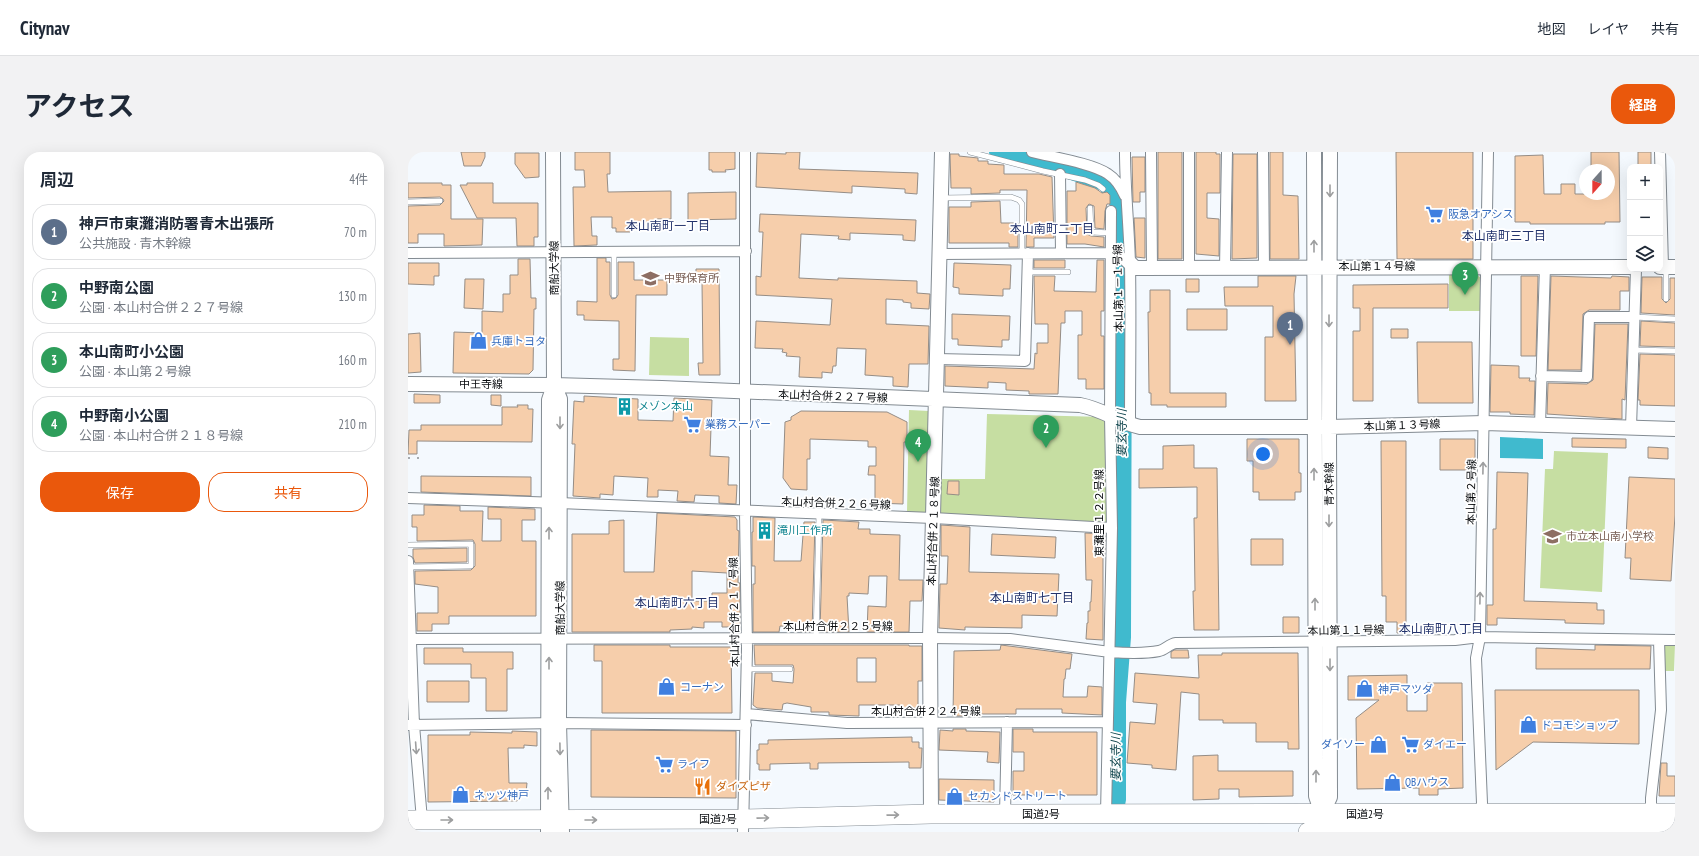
<!DOCTYPE html>
<html lang="ja">
<meta charset="utf-8">
<style>
body{margin:0;font-family:"PT Sans Narrow","Noto Sans JP",sans-serif;background:#f2f2f3;color:#1f2937}
.controls{position:absolute;right:12px;top:12px;display:grid;overflow:hidden;border-radius:8px;box-shadow:0 4px 16px #0002}
.controls button{width:36px;height:36px;display:grid;place-items:center;padding:0;border:0;border-bottom:1px solid #e0e1e3;background:#fff;color:#1f2937;font:20px sans-serif}
.compass{position:absolute;left:1171px;top:12px;width:36px;height:36px;border-radius:50%;background:#fff;box-shadow:0 4px 16px #0002;rotate:201deg}
.you{position:absolute;left:855px;top:302px;width:14px;height:14px;margin:-10px;border:3px solid #fff;border-radius:50%;background:#1a73e8;box-shadow:0 0 0 6px #1a73e833}
.badge{display:grid;place-items:center;width:26px;height:26px;border-radius:50%;background:#ea580c;color:#fff;font-size:13px;font-weight:700}
.pin{position:absolute;translate:-50% -33px;filter:drop-shadow(0 1px 2px #0008)}
.pin::after{content:'';position:absolute;top:21px;width:14px;height:12px;background:inherit;clip-path:polygon(0 0,100% 0,50% 100%)}
.list{margin:0;padding:0;list-style:none}
h2{display:flex;justify-content:space-between;align-items:center;height:52px;margin:0;padding:0 16px;font-size:17px}
h2 small{font-size:13px;font-weight:400;color:#747a83}
.list li{display:grid;grid-template-columns:26px 1fr auto;gap:12px;align-items:center;box-sizing:border-box;height:56px;margin:0 8px 8px;padding:0 8px;border:1px solid #e0e1e3;border-radius:16px}
.list b{display:block;font-size:15px;white-space:nowrap}
.list p{margin:0;font-size:13px;white-space:nowrap;color:#747a83}
.list em{font-size:13px;font-style:normal;color:#747a83}
.actions{display:flex;gap:8px;padding:12px 16px}
.actions a{flex:1;padding:9px 0;border:1px solid #ea580c;border-radius:16px;text-align:center;font-size:14px;color:#ea580c}
.actions .main{background:#ea580c;color:#fff}
.icon{flex:none;width:22px;height:22px;fill:none;stroke:currentColor;stroke-width:2;stroke-linecap:round;stroke-linejoin:round}
.map{position:relative;flex:none;width:1267px;height:680px;overflow:hidden;border-radius:16px}
header{display:flex;align-items:center;gap:24px;box-sizing:border-box;height:56px;padding:0 20px;background:#fff;border-bottom:1px solid #e0e1e3}
header strong{font-size:19px}
nav{display:flex;gap:22px;margin-inline-start:auto;font-size:14px}
.intro{display:flex;align-items:center;justify-content:space-between;box-sizing:border-box;height:96px;padding:0 24px}
h1{margin:0;font-size:28px}
.button{padding:10px 18px;border-radius:16px;background:#ea580c;color:#fff;font-size:14px;font-weight:700}
main{display:flex;gap:24px;padding:0 24px}
aside{flex:1;background:#fff;border-radius:16px;box-shadow:0 4px 16px #0002}
.map>svg:first-child{display:block}
</style>
<header>
<strong>Citynav</strong>
<nav><a>地図</a><a>レイヤ</a><a>共有</a></nav>
</header>
<div class="intro"><h1>アクセス</h1><a class="button">経路</a></div>
<main>
<aside>
<h2>周辺<small>4件</small></h2>
<ul class="list">
<li><span class="badge" style="background:#5c6f8a">1</span><div><b>神戸市東灘消防署青木出張所</b><p>公共施設 · 青木幹線</p></div><em>70 m</em></li>
<li><span class="badge" style="background:#2e9e5b">2</span><div><b>中野南公園</b><p>公園 · 本山村合併２２７号線</p></div><em>130 m</em></li>
<li><span class="badge" style="background:#2e9e5b">3</span><div><b>本山南町小公園</b><p>公園 · 本山第２号線</p></div><em>160 m</em></li>
<li><span class="badge" style="background:#2e9e5b">4</span><div><b>中野南小公園</b><p>公園 · 本山村合併２１８号線</p></div><em>210 m</em></li>
</ul>
<div class="actions"><a class="main">保存</a><a>共有</a></div>
</aside>
<div class="map">
<svg width="1267" height="680" viewBox="0 0 1267 680">
<rect width="100%" height="100%" fill="#f4f9fe"/>
<path fill="#c6dea2" d="M1041,121h26l7,6 -1,32h-32z
M242,185l39,1v38l-40,-1z
M501,258l20,1 -2,102 -20,-1z
M579,262l118,3 2,105 -167,-8 1,-35h44z
M1146,299l54,2 -6,139 -62,-4 5,-119h8z
M1258,492h9l-1,27h-11l-1,-22z"/>
<path fill="#40bace" d="M1092,285l43,2v20l-43,-1z"/>
<g fill="none" stroke-linecap="round" stroke-linejoin="round">
<path stroke="#40bace" stroke-width="20" d="M591,0l56,12 52,18 13,21 2,67 -1,367 -5,65v98"/>
</g>
<path fill="#f6ceab" stroke="#958d86" fill-rule="evenodd" d="M53,0h24v5l-4,9h-17z
M167,0h35v22h-3l1,18 63,-1v28h-14v6h-27v7h-14v-4h-4v-11h-21l1,19h5v9l-23,1 -1,-59h12l-1,-17h-9z
M301,0h26v17l-10,1 1,2h-14v-2h-3z
M378,0h14l-1,17 119,4 -1,21 -12,-1v-4l-53,-3v7l-96,-6 1,-34 29,1z
M750,0h24v107h-24z
M788,0h20v2h4v39h-13v25l12,1v37l-23,-2z
M862,0h13v43l15,1 1,63h-29z
M988,0h77v107h-76z
M1183,0h28l1,70h-15v2h-75v-2h-15v-66l28,-1 1,39h17v-10h14v10h34v-24h-18z
M1230,0h13v15h-13z
M107,1h24v24l-14,1 -10,-14z
M542,2h9v2l19,2v3h10v3l16,1v9h35l13,3 2,61h-20v9h-8l1,-57h-27v3l-29,1v-6h-20z
M825,2h24v104l-25,1z
M724,5h13v35h-5v10h-7z
M668,30l19,6 7,5 5,-1 3,3v9h-3l-2,7 -1,18 -9,-1 -1,-22 -5,-2 -3,4 1,26 4,2 13,1v10l-19,-3h-18v-53h9z
M0,31h34v2h9v34h32l-1,26 -38,1v-12h-26v9h-10v-37l32,-1 4,-4 -1,-2 -3,-2 -32,1z
M59,31h26v20h45v34h-4v9h-17l-1,-28h-39l-17,-33h7z
M328,40v27l-48,1v-27z
M592,49l1,22h17v24h-9v-4h-60v-36h22v-5z
M352,62l156,6 -1,21 -12,-1v-5l-53,-2v7l-12,-1 1,-3 -38,-2 -2,44 39,2v-2l79,3v12l13,1 -1,15 -18,-1v-5l-8,-1v-2l-17,-1v25l43,2 -1,38h-19l-1,23 -15,-1v-9l-28,-2 1,-26 -29,-1 -1,18h-3l-1,7 -10,-1v6l-23,-1 1,-20 -14,-1 1,-3 -5,-1 1,-3 -28,-1 1,-27 74,4 2,-26 -76,-4v-19l5,1 2,-45h-4z
M726,66h11v40l-9,-1z
M189,106h9v4h4v33l2,4 4,-1 2,-3v-33h16v18h33v15h-31l-1,76 -22,-1v-11h6v-38l-35,-1v-5h-7v-14l20,1z
M110,107h12l1,39h5v11h-2l-1,61 -4,4 -76,-1 1,-41 28,1v-22l21,1v-18h7v-19h8z
M626,108h31v8h-31z
M689,108h7v51h-3v25h3v53h-18v-10h-8v-44h4v-24h-17v12h-4l-3,71h-29v-3l-23,-1v-7l-18,-1v6l-43,-2v-20l89,3 1,-16 2,1v-11h11v-19h-13l-1,-48h21l-1,15 42,1z
M0,111h31v13h-5v9l-26,-1z
M546,111l57,2 -1,24h-7v7l-44,-2v-6l-6,-1z
M288,117h23l1,106h-21l-1,-12h5l-1,-80h-6z
M850,124h38l-2,18 2,107h-31v-64h8v-31h-48l-1,-19h34z
M1113,124h17l-2,80h-15z
M1143,124l60,2 1,-2 17,1v14h-9v19h-31l-6,4 -2,56h-33z
M1234,125h20v22l4,4 4,-4v-21h5v37l-34,-2z
M57,127h19l-1,30 -19,-1z
M778,127h13v13h-13z
M1040,132v24h-75v93h-20v-70h7v-23h-7v-23z
M742,138h20v103h56v14h-59v-2h-16v-12h-2l-1,-81h2z
M779,157h40v21h-40z
M544,162l58,2 -1,24h-7v7l-44,-2v-6h-6z
M1233,169l34,2v24l-35,-1z
M1187,172h33l-3,76 -3,-1v20l-75,-5 1,-31 39,1 6,-4z
M983,177h17v9h-17z
M12,181l1,39 -13,1v-39z
M1009,190h55l1,61h-55z
M1232,202l35,1v51l-35,-1v-5h-2z
M1083,213l28,1v12h11l-1,3h6l-1,34 -24,-1v-2h-20z
M6,242l26,1v8h-26z
M83,243h10v11l-10,-1z
M176,244l54,3v21l35,1 1,-23 38,2 -2,56 19,1 -1,28h9l-1,19 -17,-1v-7l-24,-1 -1,7 -17,-1 1,-10 -20,-1v7h-11l1,-19 -34,-2 -1,19 -13,-1v4l-27,-2 2,-52h-3l2,-43 10,1z
M109,253h11v4h5l-1,33 -115,-1v13h-9l1,-24h12v-5h81v-18h16z
M393,259l86,1 20,10v20h-3l-1,62 -28,-1v-28h-7l1,-9h7v-19h-8v-6l-58,-2v20h-3v31l-16,-1 -8,-11 2,-56 6,-2v-3z
M1164,286l54,1v9l-54,-1z
M839,287h52v34h2v19h-6v8h-36v-8h-6v-31h-6z
M1032,287h35v31h-35z
M973,289h25v192h-9v-11h-11v-26h-4z
M786,293v23h23l2,162h-25l-1,-39h2l-1,-73h3v-31l-58,1v-19h24v-23z
M1240,295l20,1v11l-20,-1z
M1089,320l31,1 -4,128 73,2v7h7v14l-39,-1v-3l-68,-2v7h-10v-20h6v-76h3z
M13,324l110,1v19l-110,-4z
M1221,325l46,2v36l-4,66 -41,-2 1,-21h-6z
M540,329h11v14l-12,-1z
M16,353l36,1v5h23l-1,30h19v-22h-13v-12l47,2v11h-13v21h14v75h-87v8h-17v7h-15v-18h21v-26l-23,-3v-13l56,-1 4,-4v-22l-2,-4 -56,1v-14h-5v-12h12z
M249,361l78,4 2,3v10l2,1 -1,52h2v44h-18v-5h-18v6l-12,-1v2l-22,1v2h-98v-98h37v-13l15,-1v52h30zM284,419l35,2v20h-15v8h-20z
M345,365l22,1 -1,43h27l3,-39h11l-3,110h-11v-5l-21,-1 -1,6h-26v-48h2v-18h-3v-34h1z
M415,368l36,2 -1,7h12v5l30,1 -1,45h24l-1,21h-12l-1,31h-42l1,-26 18,1 1,-31h-18l-1,18 -19,-1v3h-2l2,36h-29z
M533,373l29,2 -1,45 90,2 -2,42 -35,-1v13l-57,-1v3l-26,-2 1,-44h7l1,-28h-7z
M677,381l20,1v19h-2v87l-17,-1 1,-16h1v-12h2v-9h1l1,-22h-6z
M584,382l64,3 -1,21 -64,-3z
M843,387h32v26h-32z
M59,396v14l-52,1 -2,-6v-8z
M875,465h16v16h-16z
M186,493h76v2h61l1,66h-130v-52h-8z
M346,493h155v1h13v35h-4v27h-18v-3h-41v11l-30,-1v-3h-18v-5l-24,-4 -4,1 -1,6 -25,-2 -4,-3 2,-32h17v8l21,2 1,-14 -1,-4h-38zM449,506h19v24h-19z
M593,493l71,9 -2,15h-4l-1,10h-1l-1,18h24l1,-11 14,1v28l-40,-2v-4h-46v5h-50v2h-13l1,-65 46,-1z
M1187,493l56,1 -1,23h-114v-21l59,2z
M16,496h39v4h50v17h-6v42h-21v-33h-15v-14h-47z
M766,498h14l1,8h-18v-6z
M814,501h76l1,96h-11v-7h-32v-19h-33v-3h-24v-26l-18,-2 -5,78 -24,-2v-3l-25,-2 3,-41 25,2 2,-20 -24,-2 2,-29 64,5 -1,-23h24z
M999,523v36h20v-28h35l1,105 -25,1v6h-19v-7l-62,1 -1,-71 23,-18h-31v-24z
M19,529h42v21h-42z
M1087,538h144v54l-106,-2 -37,28z
M545,577h13v2l34,1 -1,31 -12,-1 1,-10 -49,-2 1,-20 13,1z
M605,577h20v3h64v63h-84v-24h11v-19h-11z
M183,578l145,1v67l-145,-1z
M104,579l25,1v14l-13,-1v3h-16l1,35h18l-1,10 -9,8 -89,1v-67h42v-3l42,1z
M504,585v5h7v6h3l-1,20h-12v-6l-91,1v6h-8v-6l-40,1v6h-11v-6h-2v-14h2v-6h9v-4z
M810,603v16h75v25l-54,1v-8h-20v10l-26,1v-44z
M1253,611h6v13h8v20h-16z
M531,627l55,1v22l-55,-2z"/>
<g fill="none" stroke-linecap="round" stroke-linejoin="round">
<defs>
<path id="lane" d="M562,0l73,19 42,9 13,5 5,4
M533,46l70,-1 8,3 3,4v49
M0,50l32,-1
M682,56l1,24 20,1
M206,99v44
M619,120h41
M1258,147v-31
M1226,165l41,2
M1225,198l42,1
M0,393l63,-1v22l-63,1
M408,487l3,-125
M339,517h43"/>
<path id="street" d="M624,0c19,5 60,11 76,22 8,5 13,13 17,22
M717,0c0,37 4,74 5,112 1,54 0,107 0,161
M743,0l1,116
M781,0v116
M855,0l1,116
M1252,0l3,115
M652,22l1,79
M0,101l338,-2
M532,102l171,-1 16,7
M817,116l2,-116
M529,207l88,2 3,-108
M1133,224l46,1 2,-60h45
M1132,273l5,-159
M1223,276l5,-159
M0,346l151,5 374,15 179,10
M0,409l6,164 8,95
M0,487l522,-1 80,1 100,13c15,1 34,2 49,-1 6,-1 10,-7 17,-8l203,-2 76,-1 25,-3 195,3
M338,562l101,9 260,-1
M0,573l151,-2 187,2
M1243,661v-15l10,-88 -2,-70
M597,662l2,-92
M698,662l6,-286 -2,-112 1,-205
M1071,664l3,-13 -6,-145 4,-21 8,-485
M335,680l4,-183 -2,-137v-360"/>
<path id="secondary" d="M906,0l2,644 6,18v8
M719,108l8,8 495,-1
M1252,115h15
M0,232l146,1 108,3 418,17c22,4 39,17 60,22h189l155,-4 191,6
M146,233l6,14 -1,324 3,109
M523,662l-1,-176 12,-486
M914,662l8,-17 -1,-370 1,-275
M140,680l1,-432 5,-15 -1,-233"/>
<path id="highway" d="M0,668l335,-1 188,-5 744,-1
M900,680l367,-3"/>
</defs>
<use href="#lane" stroke="#838b92" stroke-width="6"/>
<use href="#street" stroke="#838b92" stroke-width="12"/>
<use href="#secondary" stroke="#838b92" stroke-width="16"/>
<use href="#highway" stroke="#838b92" stroke-width="20"/>
<path stroke="#a6aaaf" stroke-width="2" stroke-dasharray="3 3" stroke-linecap="butt" d="M0,306h2
M9,306h2"/>
<use href="#lane" stroke="#fff" stroke-width="5"/>
<use href="#street" stroke="#fff" stroke-width="10"/>
<use href="#secondary" stroke="#fff" stroke-width="14"/>
<use href="#highway" stroke="#fff" stroke-width="19"/>
</g>
<defs><path id="oneway-shaft" d="M-6 0H5M1.5-3L5.5 0L1.5 3" fill="none" stroke-width="1.6" stroke-linecap="round" stroke-linejoin="round"/></defs>
<g stroke="#9d9e9f">
<use href="#oneway-shaft" transform="translate(922 39) rotate(90)"/>
<use href="#oneway-shaft" transform="translate(906 94) rotate(-90)"/>
<use href="#oneway-shaft" transform="translate(921 169) rotate(90)"/>
<use href="#oneway-shaft" transform="translate(152 271) rotate(90)"/>
<use href="#oneway-shaft" transform="translate(1075 316) rotate(-89)"/>
<use href="#oneway-shaft" transform="translate(906 322) rotate(-90)"/>
<use href="#oneway-shaft" transform="translate(921 369) rotate(90)"/>
<use href="#oneway-shaft" transform="translate(141 381) rotate(-90)"/>
<use href="#oneway-shaft" transform="translate(1072 446) rotate(-89)"/>
<use href="#oneway-shaft" transform="translate(907 452) rotate(-90)"/>
<use href="#oneway-shaft" transform="translate(141 511) rotate(-90)"/>
<use href="#oneway-shaft" transform="translate(922 513) rotate(90)"/>
<use href="#oneway-shaft" transform="translate(8 596) rotate(86)"/>
<use href="#oneway-shaft" transform="translate(152 597) rotate(89)"/>
<use href="#oneway-shaft" transform="translate(908 624) rotate(-90)"/>
<use href="#oneway-shaft" transform="translate(140 641) rotate(-90)"/>
<use href="#oneway-shaft" transform="translate(485 663) rotate(-1)"/>
<use href="#oneway-shaft" transform="translate(355 666) rotate(-1)"/>
<use href="#oneway-shaft" transform="translate(39 668)"/>
<use href="#oneway-shaft" transform="translate(183 668)"/>
</g>
<defs>
<symbol id="supermarket-bare" viewBox="-9 -9 18 18"><path d="M-6-5.5h2.5l.6 2H6L4.5 2H-2.5L-4.4-4H-6ZM-1.5 3.2a1.3 1.3 0 1 0 .1 0ZM3 3.2a1.3 1.3 0 1 0 .1 0Z" fill="#3f7fe0" stroke="#fff" stroke-width="2.5" paint-order="stroke"/></symbol>
<symbol id="school-bare" viewBox="-9 -9 18 18"><path d="M0-5L7-2L0 1L-7-2ZM-4 1L0 2.5L4 1V4Q0 6-4 4Z" fill="#8d6e63" stroke="#fff" stroke-width="2.5" paint-order="stroke"/></symbol>
<symbol id="shop-bare" viewBox="-9 -9 18 18"><path d="M-5-2.5h2.3a2.7 3.5 0 0 1 5.4 0H5L5.5 6h-11ZM-1.5-2.5h3a1.5 2.3 0 0 0-3 0Z" fill="#3f7fe0" stroke="#fff" stroke-width="2.5" paint-order="stroke"/></symbol>
<symbol id="building-bare" viewBox="-9 -9 18 18"><path d="M-4-6H4V6H1V3H-1V6H-4ZM-2.5-4.3h1.7v1.8h-1.7ZM.8-4.3h1.7v1.8H.8ZM-2.5-1h1.7V.8h-1.7ZM.8-1h1.7V.8H.8Z" fill="#0f9aa8" stroke="#fff" stroke-width="2.5" paint-order="stroke"/></symbol>
<symbol id="restaurant-bare" viewBox="-9 -9 18 18"><path d="M-5-6h1v4h1v-4h1v4h1v-4h1v5L-1.5 .5V6h-2V.5L-5-1ZM5-6V6H3V1.5H1.5Q1.5-4 5-6Z" fill="#e8710a" stroke="#fff" stroke-width="2.5" paint-order="stroke"/></symbol>
</defs>
<g fill-rule="evenodd">
<use href="#supermarket-bare" x="1014" y="50" width="25" height="25"/>
<use href="#school-bare" x="230" y="114" width="25" height="25"/>
<use href="#shop-bare" x="58" y="176" width="25" height="25"/>
<use href="#building-bare" x="204" y="242" width="25" height="25"/>
<use href="#supermarket-bare" x="272" y="260" width="25" height="25"/>
<use href="#building-bare" x="344" y="366" width="25" height="25"/>
<use href="#school-bare" x="1132" y="372" width="25" height="25"/>
<use href="#shop-bare" x="246" y="522" width="25" height="25"/>
<use href="#shop-bare" x="944" y="524" width="25" height="25"/>
<use href="#shop-bare" x="1108" y="560" width="25" height="25"/>
<use href="#shop-bare" x="958" y="580" width="25" height="25"/>
<use href="#supermarket-bare" x="990" y="580" width="25" height="25"/>
<use href="#supermarket-bare" x="244" y="600" width="25" height="25"/>
<use href="#shop-bare" x="972" y="618" width="25" height="25"/>
<use href="#restaurant-bare" x="282" y="622" width="25" height="25"/>
<use href="#shop-bare" x="40" y="630" width="25" height="25"/>
<use href="#shop-bare" x="534" y="632" width="25" height="25"/>
</g>
<g text-anchor="middle" stroke-width="3.5" stroke-linejoin="round" paint-order="stroke">
<g font-size="11" fill="#366cbe" stroke="#fff" text-anchor="start">
<text x="1040" y="66">阪急オアシス</text>
<text x="83" y="193">兵庫トヨタ</text>
<text x="297" y="276">業務スーパー</text>
<text x="272" y="539">コーナン</text>
<text x="970" y="541">神戸マツダ</text>
<text x="1133" y="577">ドコモショップ</text>
<text x="957" y="596" text-anchor="end">ダイソー</text>
<text x="1015" y="596">ダイエー</text>
<text x="269" y="616">ライフ</text>
<text x="997" y="634">QBハウス</text>
<text x="66" y="647">ネッツ神戸</text>
<text x="560" y="648">セカンドストリート</text>
</g>
<g font-size="11" fill="#090c0f" stroke="#fff">
<text x="969" y="118">本山第１４号線</text>
<text transform="translate(146 116) rotate(-90)" y="4">商船大学線</text>
<text transform="translate(710 136) rotate(-91)" y="4">本山第１－１号線</text>
<text x="73" y="236">中王寺線</text>
<text transform="translate(425 244) rotate(2)" y="4">本山村合併２２７号線</text>
<text transform="translate(994 273) rotate(-2)" y="4">本山第１３号線</text>
<text transform="translate(921 332) rotate(-90)" y="4">青木幹線</text>
<text transform="translate(1063 340) rotate(-89)" y="4">本山第２号線</text>
<text transform="translate(428 351) rotate(2)" y="4">本山村合併２２６号線</text>
<text transform="translate(691 361) rotate(-90)" y="4">東灘里１２２号線</text>
<text transform="translate(525 379) rotate(-88)" y="4">本山村合併２１８号線</text>
<text transform="translate(152 456) rotate(-90)" y="4">商船大学線</text>
<text transform="translate(326 460) rotate(-91)" y="4">本山村合併２１７号線</text>
<text x="430" y="478">本山村合併２２５号線</text>
<text transform="translate(938 478) rotate(-1)" y="4">本山第１１号線</text>
<text x="518" y="563">本山村合併２２４号線</text>
<text x="633" y="666">国道2号</text>
<text x="957" y="666">国道2号</text>
<text x="310" y="671">国道2号</text>
</g>
<g font-size="11" fill="#785e54" stroke="#fff" text-anchor="start">
<text x="256" y="130">中野保育所</text>
<text x="1158" y="388">市立本山南小学校</text>
</g>
<g font-size="11" fill="#0d838f" stroke="#fff" text-anchor="start">
<text x="230" y="258">メゾン本山</text>
<text x="369" y="382">滝川工作所</text>
</g>
<g font-size="11" fill="#c56008" stroke="#fff" text-anchor="start">
<text x="308" y="638">ダイズピザ</text>
</g>
<g font-size="12" fill="#23336c" stroke="#fff">
<text x="260" y="78">本山南町一丁目</text>
<text x="644" y="81">本山南町二丁目</text>
<text x="1096" y="88">本山南町三丁目</text>
<text x="624" y="450">本山南町七丁目</text>
<text x="269" y="455">本山南町六丁目</text>
<text x="1033" y="481">本山南町八丁目</text>
</g>
<g font-size="12" font-style="italic" fill="#11464e" stroke="#fff">
<text transform="translate(714 281) rotate(-90)" y="4">要玄寺川</text>
<text transform="translate(708 605) rotate(-90)" y="4">要玄寺川</text>
</g>
</g>
</svg>
<div class="controls">
<button>+</button>
<button>−</button>
<button><svg class="icon" aria-label="layers" viewBox="0 0 24 24"><path d="M12 4l9 5-9 5-9-5zM3 14l9 5 9-5"/></svg></button>
</div>
<svg class="compass" viewBox="-18 -18 36 36"><path d="M0-13l5 13h-10z" fill="#e53935"/><path d="M0 13l5-13h-10z" fill="#747a83"/></svg>
<div class="you"></div>
<div class="pin badge" style="left:882px;top:193px;background:#5c6f8a">1</div>
<div class="pin badge" style="left:638px;top:296px;background:#2e9e5b">2</div>
<div class="pin badge" style="left:1057px;top:143px;background:#2e9e5b">3</div>
<div class="pin badge" style="left:510px;top:310px;background:#2e9e5b">4</div>
</div>
</main>
